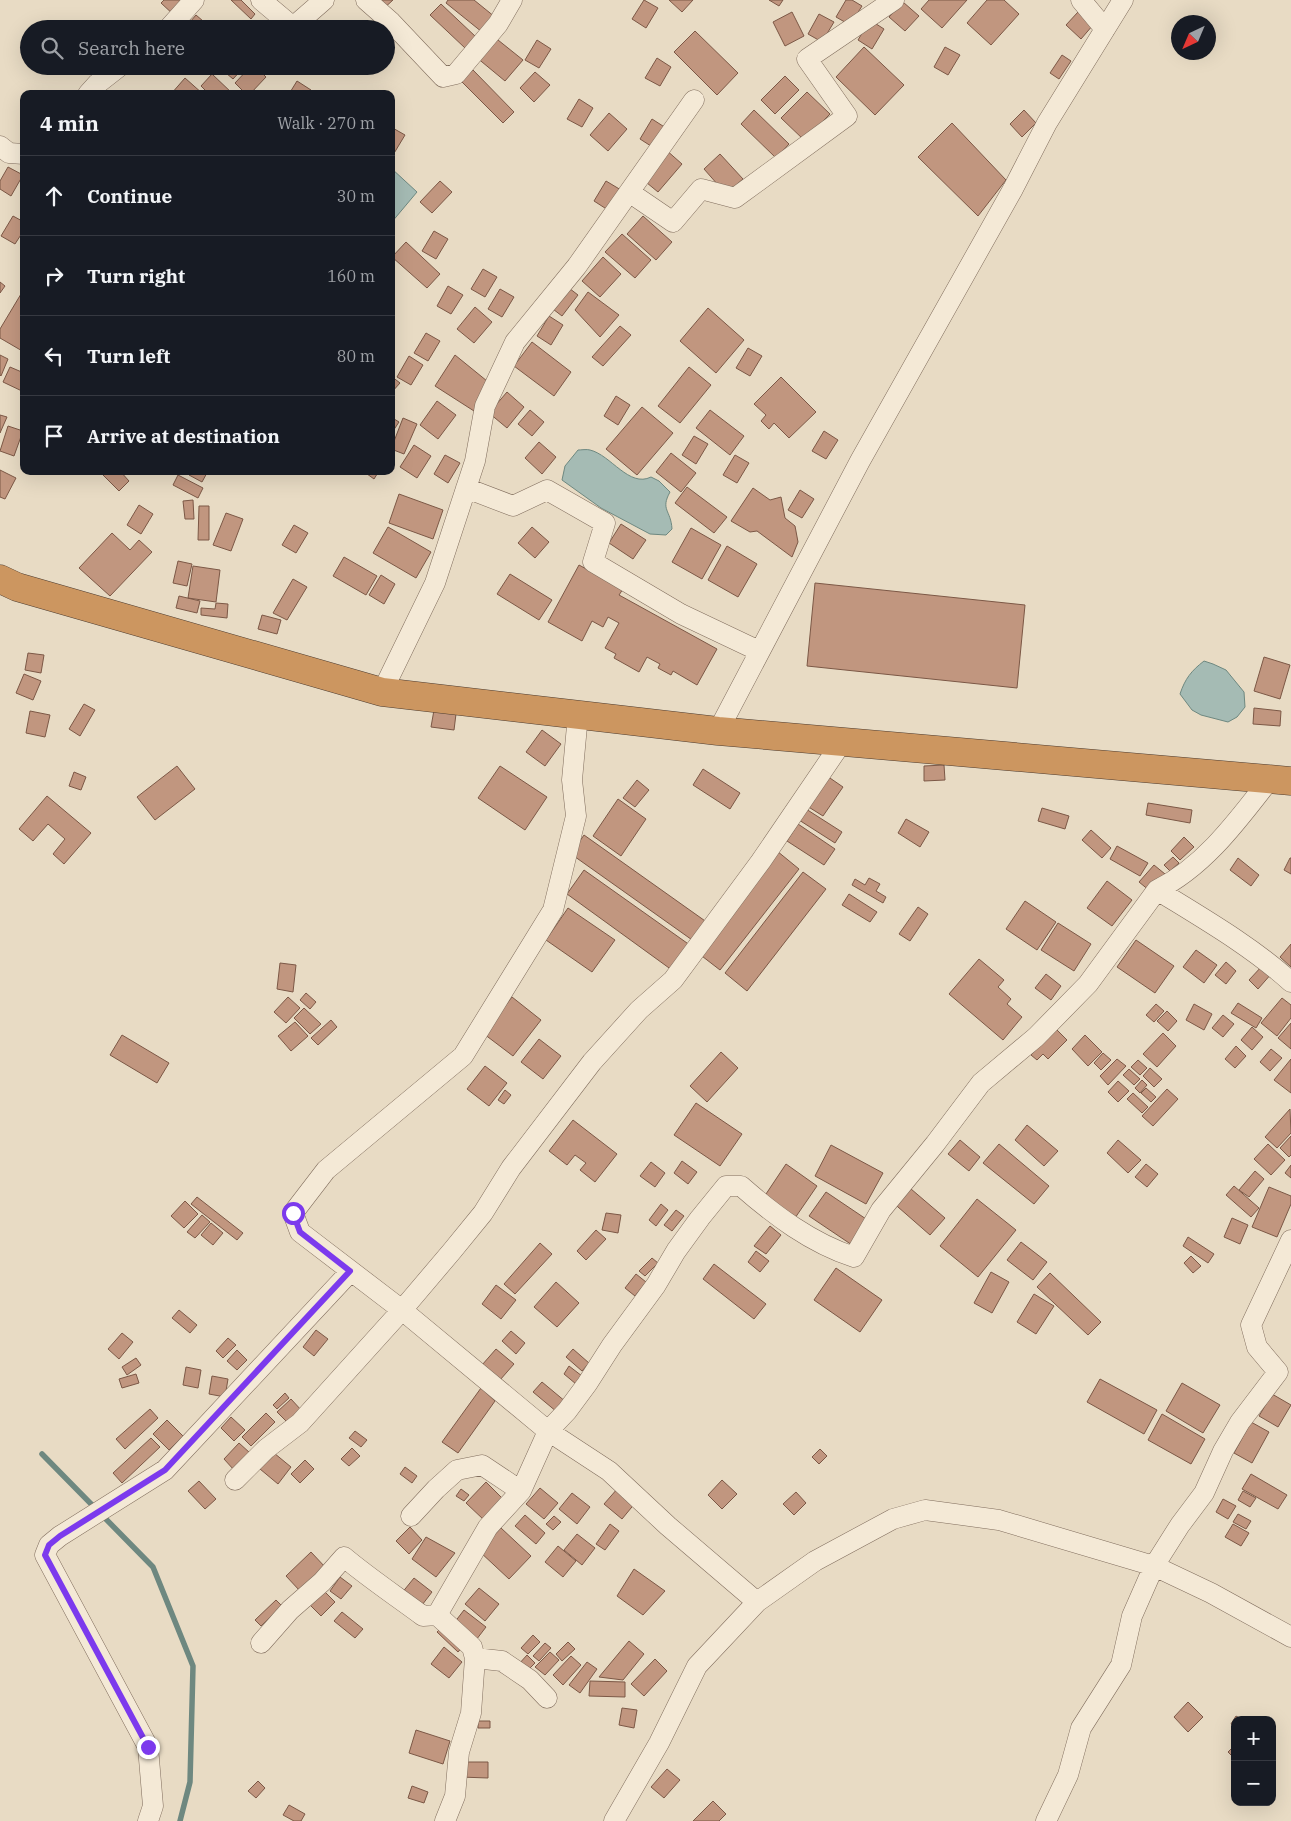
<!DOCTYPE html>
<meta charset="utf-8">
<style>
body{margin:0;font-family:"IBM Plex Serif",serif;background:#242831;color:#f1f3f6}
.controls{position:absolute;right:15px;bottom:15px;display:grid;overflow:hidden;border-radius:10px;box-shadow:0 5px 20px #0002}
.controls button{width:45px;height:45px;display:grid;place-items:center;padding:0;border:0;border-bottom:1px solid #363941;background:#171b24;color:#f1f3f6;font:25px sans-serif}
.compass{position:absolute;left:1171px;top:15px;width:45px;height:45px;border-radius:50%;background:#171b24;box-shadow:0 5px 20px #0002;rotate:224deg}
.stop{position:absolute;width:15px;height:15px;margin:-11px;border:4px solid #7c3aed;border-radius:50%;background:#fff}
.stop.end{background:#7c3aed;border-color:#fff;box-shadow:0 1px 5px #0008}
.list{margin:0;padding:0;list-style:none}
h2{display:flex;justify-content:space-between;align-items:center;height:65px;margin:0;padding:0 20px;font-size:21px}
h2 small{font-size:16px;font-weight:400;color:#9ea1a6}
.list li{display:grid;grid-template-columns:32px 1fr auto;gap:15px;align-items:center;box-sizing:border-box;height:80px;padding:0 20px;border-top:1px solid #363941}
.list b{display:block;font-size:19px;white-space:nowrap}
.list em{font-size:16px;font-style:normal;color:#9ea1a6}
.icon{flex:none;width:28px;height:28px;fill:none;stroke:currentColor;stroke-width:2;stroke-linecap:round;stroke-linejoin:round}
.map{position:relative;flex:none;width:1291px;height:1821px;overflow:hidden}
.search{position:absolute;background:#171b24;box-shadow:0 5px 20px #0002;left:20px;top:20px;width:375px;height:55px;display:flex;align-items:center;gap:12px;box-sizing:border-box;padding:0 18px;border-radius:28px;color:#9ea1a6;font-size:19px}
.panel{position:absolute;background:#171b24;box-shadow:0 5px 20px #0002;left:20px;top:90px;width:375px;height:385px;border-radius:10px}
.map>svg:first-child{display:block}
</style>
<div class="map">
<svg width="1291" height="1821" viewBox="0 0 1291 1821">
<rect width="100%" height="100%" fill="#e8dbc4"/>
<path fill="#a5bbb4" stroke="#6e8880" d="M391,168l26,24 -26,31z
M578,450c3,0 9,-1 12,0 21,5 39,38 61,27l8,4 11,11c-10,18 1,18 2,37l-6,6 -16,-1 -49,-26 -39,-28 3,-14z
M1204,661l9,3 13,6 18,22 1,15 -8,10 -9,5 -27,-7 -9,-5 -12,-16c5,-15 11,-23 24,-33z"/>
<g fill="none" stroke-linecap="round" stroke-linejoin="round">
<path stroke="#6e8880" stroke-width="5.5" d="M42,1454l111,113 40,99 -3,116 -10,39"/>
</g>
<path fill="#c1967f" stroke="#7c5846" d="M164,0h26l-15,16 -14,-13z
M231,0h10l14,14 -4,5z
M372,0h21l-11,10z
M448,0h26l21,17 -13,15 -36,-29z
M644,0l14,8 -12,20 -14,-9z
M669,0h24l-11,12z
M769,0h14l-4,6z
M846,0h6l10,6 -12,19 -14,-8z
M929,0h38l-25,28 -21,-19z
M987,0h17l15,14 -28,31 -24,-22z
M903,2l16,14 -14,15 -16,-14z
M441,4l35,33 -11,11 -35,-33z
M792,12l12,24 -19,10 -12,-24z
M1078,12l15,13 -12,14 -15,-14z
M819,14l15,8 -12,20 -14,-8z
M196,15l14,12 -2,2h-24z
M870,20l14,9 -12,20 -14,-9z
M695,31l43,42 -21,22 -43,-43z
M493,36l30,24 -18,21 -29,-24z
M537,40l14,9 -12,19 -14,-8z
M864,47l40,38 -29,30 -39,-38z
M945,47l15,8 -12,20 -14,-8z
M1062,55l9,6 -12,18 -9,-6z
M657,58l14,9 -11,19 -15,-8z
M232,66h13l-12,13 -7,-6z
M251,66h4l11,11 -16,17h-4l-11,-11z
M473,70l41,42 -11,11 -42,-42z
M535,72l15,13 -16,17 -14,-14z
M212,74l21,20h-24l-8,-8z
M785,76l14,14 -24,24 -14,-14z
M185,78l18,16h-32z
M297,81l14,9 -2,4h-20z
M807,92l23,22 -26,26 -23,-22z
M579,99l14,9 -11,19 -15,-8z
M754,110l35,34 -13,14 -35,-34z
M1024,110l12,13 -14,14 -12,-13z
M609,113l18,16 -19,22 -18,-16z
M652,119l14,9 -12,20 -14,-9z
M952,123l54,57 -28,36 -60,-59z
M391,127l14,8 -12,20 -2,-1z
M665,149l17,15 -24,28 -17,-14z
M720,154l23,25 -17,15 -22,-25z
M8,167l15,8 -12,21 -11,-7v-8z
M440,181l12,11 -20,21 -12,-11z
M606,181l15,9 -13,20 -14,-9z
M13,216l11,6v8l-9,14 -14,-8z
M643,216l29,26 -16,18 -29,-26z
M434,231l14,8 -12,20 -14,-8z
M622,234l29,26 -16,18 -30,-26z
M406,242l34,32 -13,14 -35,-31z
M603,257l18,17 -21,23 -18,-16z
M483,269l14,8 -12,20 -14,-8z
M0,282l5,4 -5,7z
M565,285l13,10 -16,21 -13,-10z
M448,286l15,9 -12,19 -14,-8z
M24,289v63l-24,-14v-9z
M500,289l14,8 -12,20 -14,-8z
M588,292l31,23 -19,22 -25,-27z
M475,307l17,15 -18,21 -17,-14z
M708,308l36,32 -28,33 -36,-32z
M549,316l14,9 -12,20 -14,-9z
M620,326l11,9 -28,31 -11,-9z
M426,333l14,8 -12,20 -14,-8z
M532,342l39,30 -17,24 -40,-30z
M748,348l14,8 -12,20 -14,-8z
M0,355l8,4 -7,17 -1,-1z
M455,355l32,26 -13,30 -39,-25z
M409,356l14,9 -12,20 -14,-8z
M10,367l14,6v19l-21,-10z
M689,367l22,18 -31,38 -22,-17z
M391,376l9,7 -9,10z
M781,377l35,35 -27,26 -15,-15 -5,6 -8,-8 5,-6 -12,-11z
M507,392l17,15 -17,21 -18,-15z
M616,396l14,9 -12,20 -14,-9z
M437,401l19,14 -18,24 -18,-14z
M642,407l31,26 -36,42 -31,-26z
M530,410l14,12 -12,14 -14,-12z
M710,410l34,26 -14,19 -34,-27z
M0,415l7,2 -7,16z
M391,417l8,5 -8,12z
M403,418l14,6 -13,30 -13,-5z
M8,426l15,5 -9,25 -14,-5z
M824,431l14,9 -12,19 -14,-8z
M694,436l14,8 -12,20 -14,-9z
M539,442l17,15 -14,17 -17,-16z
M414,445l17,11 -14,22 -17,-11z
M671,453l25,20 -15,19 -25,-20z
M445,455l15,8 -12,20 -14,-9z
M735,455l14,8 -12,20 -14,-8z
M0,470l16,8 -11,21 -5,-2z
M99,471h21l9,10 -10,10z
M191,471h17l-6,11 -13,-7z
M363,471h16l-5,8z
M178,475l25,13 -5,10 -25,-13z
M687,487l40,30 -13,16 -39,-30z
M753,488l17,12 11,-3 4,21 10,8 3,16 -6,15 -35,-26 -7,1 -19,-11z
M800,490l14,9 -12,19 -14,-8z
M399,494l44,16 -10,29 -44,-16z
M193,500l1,19h-9l-2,-18z
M139,505l14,9 -12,20 -14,-9z
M199,506h10v34h-11z
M226,513l17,6 -12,32 -18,-6z
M621,524l25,16 -13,19 -24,-16z
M294,525l14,8 -12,20 -14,-8z
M388,527l43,25 -15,26 -43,-25z
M532,527l17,15 -14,16 -17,-15z
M691,528l30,17 -19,34 -30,-17z
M112,533l18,17 9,-10 13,12 -42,44 -31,-28z
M727,546l30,18 -19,33 -30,-17z
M344,557l33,19 -11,19 -33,-19z
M178,561l14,3 -5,22 -14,-3z
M579,565l44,24 -4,6 98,54 -20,36 -24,-14 -2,4 -13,-7 2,-4 -13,-7 -8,15 -25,-14 2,-4 -11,-6 14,-25 -11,-6 -5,10 -11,-6 -10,20 -34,-19z
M193,566l27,4 -4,32 -28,-4z
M510,574l42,26 -13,20 -42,-26z
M381,575l14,9 -11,20 -15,-9z
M293,579l14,8 -20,33 -14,-7z
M815,583l210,22 -8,83 -210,-22z
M179,596l21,5 -3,12 -21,-5z
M216,603l12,1 -1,14 -26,-3v-7l14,1z
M262,615l19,5 -4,14 -19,-5z
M28,653l16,2 -3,18 -16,-3z
M1264,657l26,8 -10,34 -26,-8z
M24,674l17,7 -8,19 -17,-7z
M84,704l11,6 -15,26 -11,-7z
M1254,708l27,3 -1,15 -27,-2z
M434,710l22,4 -2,16 -23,-3z
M30,711l20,4 -5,22 -19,-4z
M542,730l19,14 -16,22 -19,-14z
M944,765l1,15 -21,1v-15z
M177,766l18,23 -40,31 -18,-23z
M500,766l47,31 -22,33 -47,-32z
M703,769l37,24 -10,16 -37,-24z
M74,772l12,5 -5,13 -12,-4z
M827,776l16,11 -20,29 -16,-10z
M637,780l12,10 -14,17 -12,-9z
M47,796l44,37 -27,31 -11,-10 12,-15 -17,-15 -15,17 -14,-12z
M618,799l28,20 -25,37 -28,-20z
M1148,803l44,7 -2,13 -44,-8z
M1042,808l27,8 -4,13 -27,-8z
M806,809l36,23 -7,11 -36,-23z
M906,819l23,13 -9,15 -22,-14z
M798,824l37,25 -11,16 -37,-24z
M1091,830l20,18 -9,10 -20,-18z
M584,835l124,88 -13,19 -124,-88z
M1184,837l10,10 -14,13 -9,-9z
M1117,846l31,17 -8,13 -30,-17z
M777,851l22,18 -79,101 -22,-17z
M1173,857l6,6 -9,8 -6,-6z
M1238,858l21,17 -8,11 -21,-16z
M1290,858h1v16l-7,-4z
M1154,865l11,9 -15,17 -11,-9z
M584,870l110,78 -18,25 -109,-79z
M803,872l23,17 -79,102 -22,-18z
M869,878l11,6 -4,7 10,6 -3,6 -31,-18 3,-6 10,6z
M1107,881l25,19 -20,26 -25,-18z
M849,894l28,18 -7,10 -28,-17z
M1025,901l31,21 -19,28 -31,-21z
M918,907l10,7 -18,27 -11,-7z
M568,908l47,32 -23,32 -46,-32z
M1058,923l33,21 -17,27 -33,-21z
M1136,940l38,26 -19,27 -38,-26z
M1291,944v23l-11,-10z
M1196,950l21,15 -13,18 -21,-16z
M979,959l25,21 -6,7 13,12 -4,5 15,13 -19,23 -54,-46z
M1226,962l10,9 -10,13 -11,-9z
M280,963l16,2 -3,27 -16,-3z
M1263,965l9,8 -14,16 -9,-9z
M1046,974l15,12 -10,14 -16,-12z
M306,993l10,9 -6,7 -10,-9z
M288,997l12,11 -14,15 -12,-11z
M512,997l29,23 -28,36 -29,-22z
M1282,998l9,7v13l-14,18 -16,-13z
M1238,1003l24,15 -6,10 -25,-15z
M1156,1004l8,7 -10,11 -8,-7z
M1194,1004l18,10 -8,16 -18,-10z
M304,1008l17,16 -11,10 -16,-16z
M1167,1011l10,10 -9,10 -11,-10z
M1223,1015l11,9 -11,13 -11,-9z
M331,1020l6,7 -19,18 -7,-7z
M295,1022l13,14 -17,15 -13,-15z
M1291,1023v26l-13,-11z
M1252,1027l11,10 -11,13 -11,-10z
M1056,1029l11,11 -19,19 -5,-5 -6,6 -6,-5z
M1163,1033l13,13 -19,21 -14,-13z
M122,1035l47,28 -12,20 -47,-28z
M1085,1035l17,17 -14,14 -16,-17z
M539,1039l22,17 -18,23 -22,-17z
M1236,1046l10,10 -11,12 -10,-9z
M1271,1049l11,9 -12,13 -10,-9z
M721,1052l17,16 -31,34 -17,-16z
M1103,1053l8,7 -10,10 -7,-7z
M1117,1059l9,7 -18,19 -8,-9z
M1291,1059v34l-17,-13z
M1138,1060l9,8 -7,7 -9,-8z
M485,1066l22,17 -18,23 -22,-17z
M1150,1068l12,11 -8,8 -11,-11z
M1129,1069l11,10 -6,6 -11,-10z
M1142,1080l5,5 -7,8 -5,-5z
M1118,1081l11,10 -11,11 -10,-10z
M1146,1088l10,9 -5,5 -10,-9z
M1167,1089l11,10 -25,27 -11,-10z
M505,1090l6,5 -7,9 -6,-4z
M1133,1093l15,14 -6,6 -15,-14z
M696,1103l46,31 -22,32 -46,-31z
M1290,1109l1,24 -14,15 -12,-11z
M573,1120l44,34 -22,28 -15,-12 6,-7 -11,-8 -8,10 -18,-14z
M1027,1125l31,26 -14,15 -29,-26z
M1291,1136v19l-2,2 -9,-9z
M960,1140l20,17 -11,14 -21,-17z
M1118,1140l23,20 -13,13 -21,-20z
M999,1144l50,42 -15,18 -51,-41z
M1268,1144l17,16 -14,15 -17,-16z
M831,1145l52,28 -17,31 -51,-28z
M682,1161l15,11 -9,12 -14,-11z
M651,1162l14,11 -10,14 -15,-11z
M786,1164l31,22 -22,32 -31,-21z
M1146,1164l12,10 -11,13 -12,-10z
M1291,1165v13l-6,-5z
M1255,1171l9,8 -15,18 -10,-7z
M904,1183l41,35 -15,17 -40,-35z
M1234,1186l25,22 -8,9 -25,-22z
M1269,1187l22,9v8l-14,33 -25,-10z
M826,1192l46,31 -17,24 -46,-31z
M197,1197l46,36 -6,7 -46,-36z
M977,1199l39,31 -38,47 -38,-31z
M185,1201l13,13 -14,14 -13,-12z
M661,1204l7,6 -12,16 -7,-6z
M676,1210l8,6 -12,15 -8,-6z
M606,1213l15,2 -3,18 -16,-3z
M202,1215l8,7 -15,16 -8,-6z
M1232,1218l16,7 -8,19 -16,-7z
M211,1223l12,10 -10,12 -12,-10z
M770,1226l11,9 -15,19 -12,-8z
M596,1230l10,9 -20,21 -9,-9z
M1188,1237l26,17 -6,9 -25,-17z
M1021,1242l26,20 -14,18 -26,-20z
M540,1243l12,11 -37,40 -11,-10z
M756,1251l13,10 -9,11 -12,-10z
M1191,1256l10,10 -8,7 -9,-10z
M652,1258l6,5 -13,13 -6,-5z
M714,1264l52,40 -12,15 -51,-40z
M836,1268l46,32 -22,32 -46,-32z
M991,1272l18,10 -17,31 -18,-10z
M1050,1273l51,49 -13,13 -51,-48z
M636,1274l10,8 -11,14 -10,-8z
M556,1282l23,21 -22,24 -23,-20z
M496,1285l20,15 -15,19 -19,-15z
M1034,1294l20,12 -18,28 -19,-12z
M179,1310l18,15 -7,8 -18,-15z
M316,1330l12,9 -14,17 -11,-9z
M511,1331l14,12 -9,11 -14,-13z
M122,1333l11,9 -14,17 -11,-10z
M228,1338l8,7 -13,13 -7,-7z
M496,1349l18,15 -14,16 -18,-15z
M573,1349l16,14 -7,8 -16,-14z
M237,1350l10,10 -10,10 -10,-9z
M136,1358l5,7 -14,10 -5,-8z
M569,1366l13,10 -6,8 -12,-10z
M186,1367l15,3 -3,18 -15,-3z
M136,1374l3,9 -17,5 -3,-9z
M212,1376l16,3 -3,18 -16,-3z
M1100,1379l57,31 -13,24 -57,-32z
M542,1382l24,20 -9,10 -24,-20z
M1182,1383l38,22 -17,28 -37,-22z
M481,1388l14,13 -37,52 -16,-11z
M285,1393l4,5 -12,11 -4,-4z
M1272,1394l19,11 -13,22 -19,-11z
M291,1399l11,12 -13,13 -12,-12z
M150,1409l8,9 -33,31 -9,-10z
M266,1413l9,9 -24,24 -9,-9z
M1162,1414l43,25 -14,25 -43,-24z
M231,1417l14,13 -11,11 -13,-13z
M167,1420l16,16 -14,14 -16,-16z
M1251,1422l18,10 -17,31 -18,-10z
M355,1431l12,9 -6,7 -12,-9z
M151,1438l9,9 -38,36 -9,-10z
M239,1443l11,10 -16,17 -10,-11z
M352,1448l8,8 -11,10 -8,-7z
M820,1449l7,7 -8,8 -7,-7z
M274,1453l17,14 -13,17 -18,-15z
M305,1460l9,9 -14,14 -9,-9z
M405,1467l12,9 -5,7 -12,-9z
M1251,1474l36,21 -9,14 -36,-20z
M722,1480l15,14 -15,15 -14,-14z
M199,1481l17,18 -11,10 -17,-18z
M486,1482l18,18 -20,20 -18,-17z
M540,1488l18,15 -14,16 -18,-15z
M618,1488l18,14 -14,17 -18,-15z
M461,1489l8,6 -5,6 -8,-5z
M1243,1491l13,7 -6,9 -12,-7z
M796,1492l10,11 -12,12 -11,-11z
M572,1493l18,14 -13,17 -18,-15z
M1223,1499l13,7 -8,13 -12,-7z
M1238,1514l13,7 -5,8 -13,-7z
M525,1515l20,18 -9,11 -21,-18z
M554,1516l7,6 -8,8 -7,-6z
M610,1524l9,7 -14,19 -9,-6z
M1233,1524l16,9 -8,13 -16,-9z
M410,1527l12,13 -13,14 -13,-13z
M501,1528l30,28 -22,23 -30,-28z
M577,1534l18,14 -13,17 -18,-15z
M426,1537l29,16 -19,24 -24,-18z
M558,1546l18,15 -13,16 -18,-15z
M311,1552l15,16 -26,23 -14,-15z
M634,1569l31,22 -22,24 -26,-19z
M340,1577l12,9 -11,13 -11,-8z
M414,1578l18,14 -13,17 -18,-15z
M321,1588l14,14 -14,14 -14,-14z
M479,1588l20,16 -14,17 -20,-17z
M276,1600l6,6 -21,20 -6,-6z
M464,1610l22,17 -13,17 -22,-17z
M342,1612l21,17 -8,9 -21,-17z
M444,1625l20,20 -6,7 -21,-20z
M533,1635l7,7 -12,12 -7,-6z
M629,1641l15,13 -21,26 -24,-3z
M568,1642l7,7 -13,12 -6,-7z
M545,1643l6,5 -12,13 -6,-5z
M444,1647l18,15 -13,16 -18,-14z
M550,1652l9,8 -14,15 -10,-8z
M527,1655l8,8 -9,9 -8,-7z
M571,1656l10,9 -18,20 -10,-10z
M655,1659l12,12 -23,25 -13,-12z
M587,1662l10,7 -17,24 -11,-8z
M590,1681l35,1v15l-36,-1z
M1188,1702l15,15 -15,15 -14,-15z
M622,1708l15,2 -3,18 -15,-3z
M1236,1716l6,4h-7v7l-4,-3z
M478,1721h12v7h-12z
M416,1730l34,11 -7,23 -34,-11z
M1235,1745v14l-7,-7z
M460,1762h28v16l-28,-1z
M667,1769l13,11 -16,18 -13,-11z
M258,1781l7,7 -9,10 -8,-7z
M412,1786l16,6 -4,11 -16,-5z
M713,1801l13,13 -7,7h-26z
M289,1805l16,9 -4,7h-7l-11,-6z"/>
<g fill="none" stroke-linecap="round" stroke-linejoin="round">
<defs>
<path id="street" d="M261,0l32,27 31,-27
M366,0l25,22 52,55 13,-3 42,-50 14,-24
M1081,0l24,29
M168,29l26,-29
M88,94l9,-10 23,-18
M0,146l9,7 15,1
M629,192l44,30 28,-33 34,9 112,-82 -40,-57 87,-59
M466,488l47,18 34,-16 58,33 -12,39 88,52 78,37
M382,692l53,-109 40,-122 10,-55 30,-64 62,-76 117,-166
M578,715l-6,65 4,36 -23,94 -90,146 -137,114 -33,43 7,19 102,78 146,121 61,40 59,55 89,76
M718,731l142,-270 153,-272 34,-66 76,-123
M1157,890c47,29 94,56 134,92
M235,1480l31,-31 34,-26 102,-113 50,-59 31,-38 28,-45 81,-106 47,-52 34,-30 88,-119 81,-119
M411,1516l25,-27 21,-19 25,-5 39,26
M261,1643l29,-33 32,-28 22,-25c25,21 52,39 79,59l14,-1
M475,1658l27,3 28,19 17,18
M148,1821l5,-15 -5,-59 -103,-192 4,-10 11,-9 105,-66 186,-199
M445,1821l10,-25 4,-44 12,-39 4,-55 -3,-11 -35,-32 51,-88 33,-36 27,-60 19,-20 20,-27 25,-39 44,-60 20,-34 24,-33 26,-32h15c33,29 70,57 113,71l27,-47 54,-66 46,-61 55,-46 52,-53 69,-94c48,-24 81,-70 113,-111
M614,1821l45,-78 38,-77 60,-64 58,-41 78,-42 32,-9 74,10 155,46 57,27 80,44
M1046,1821l22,-46 13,-47 40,-63 11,-49 22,-50 26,-41 24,-32 19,-42 17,-29 38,-50 -21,-25 -6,-22 40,-85"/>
<path id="highway" d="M0,579l17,8 365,105 336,39 573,50"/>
</defs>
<use href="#street" stroke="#806d5d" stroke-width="21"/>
<use href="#highway" stroke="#4e3d31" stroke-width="29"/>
<use href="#street" stroke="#f4e9d6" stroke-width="20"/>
<use href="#highway" stroke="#cc9660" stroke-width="28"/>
</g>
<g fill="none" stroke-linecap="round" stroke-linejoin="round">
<path stroke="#7c3aed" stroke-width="6" d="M148,1747l-103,-192 4,-10 11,-9 105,-66 185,-199 -50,-39 -7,-19"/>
</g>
</svg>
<div class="controls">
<button>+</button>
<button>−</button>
</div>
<svg class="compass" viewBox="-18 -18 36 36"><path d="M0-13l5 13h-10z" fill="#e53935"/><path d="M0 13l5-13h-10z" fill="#9ea1a6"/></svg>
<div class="stop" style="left:293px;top:1213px"></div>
<div class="stop end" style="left:148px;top:1747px"></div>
<div class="search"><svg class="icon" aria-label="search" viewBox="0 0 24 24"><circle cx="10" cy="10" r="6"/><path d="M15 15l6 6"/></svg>Search here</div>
<section class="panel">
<h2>4 min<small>Walk · 270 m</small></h2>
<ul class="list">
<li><svg class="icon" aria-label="ahead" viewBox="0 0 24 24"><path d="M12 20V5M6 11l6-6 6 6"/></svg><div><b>Continue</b></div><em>30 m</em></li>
<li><svg class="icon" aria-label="right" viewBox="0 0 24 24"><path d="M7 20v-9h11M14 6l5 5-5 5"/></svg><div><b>Turn right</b></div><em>160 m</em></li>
<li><svg class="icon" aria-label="left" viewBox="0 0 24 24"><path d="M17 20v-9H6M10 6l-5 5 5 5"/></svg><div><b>Turn left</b></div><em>80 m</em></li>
<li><svg class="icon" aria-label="arrive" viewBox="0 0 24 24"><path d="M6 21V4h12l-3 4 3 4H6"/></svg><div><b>Arrive at destination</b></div></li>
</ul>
</section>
</div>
